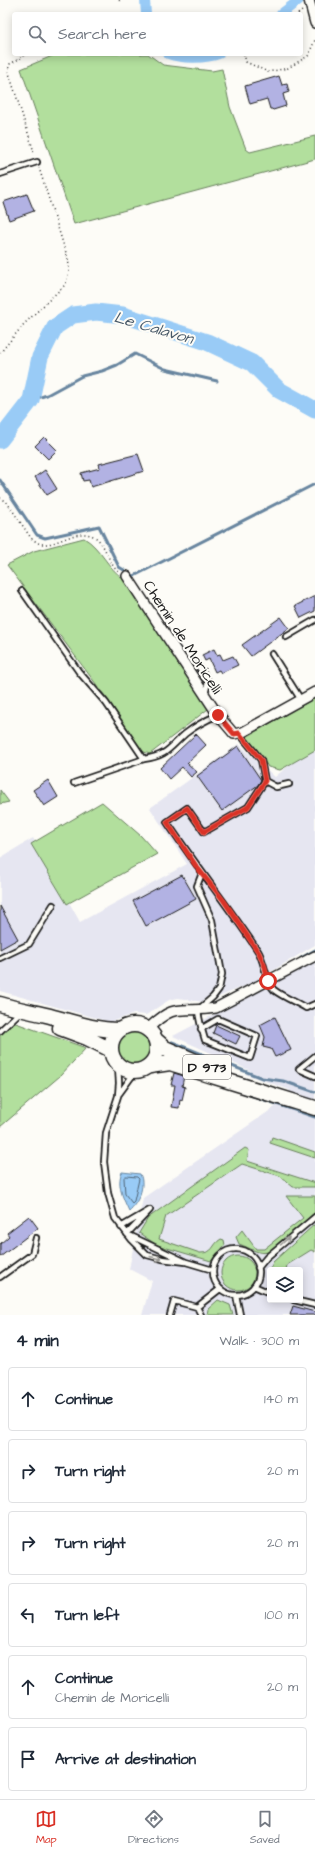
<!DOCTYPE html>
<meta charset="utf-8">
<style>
body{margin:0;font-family:"Architects Daughter",sans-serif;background:#f6f6f7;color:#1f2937}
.controls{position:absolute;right:12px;bottom:12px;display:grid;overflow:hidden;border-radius:4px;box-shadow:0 2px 10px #0003}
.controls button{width:36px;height:36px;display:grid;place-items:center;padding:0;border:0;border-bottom:1px solid #e0e1e3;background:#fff;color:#1f2937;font:20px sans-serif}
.stop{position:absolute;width:12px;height:12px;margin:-9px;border:3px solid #d93025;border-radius:50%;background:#fff}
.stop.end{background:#d93025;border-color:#fff;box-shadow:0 1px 4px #0008}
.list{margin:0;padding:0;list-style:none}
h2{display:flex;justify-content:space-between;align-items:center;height:52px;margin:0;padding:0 16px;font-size:17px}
h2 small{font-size:13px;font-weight:400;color:#747a83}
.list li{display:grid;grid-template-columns:26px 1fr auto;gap:12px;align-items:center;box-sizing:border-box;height:64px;margin:0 8px 8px;padding:0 8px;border:1px solid #e0e1e3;border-radius:4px}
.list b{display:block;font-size:15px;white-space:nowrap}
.list p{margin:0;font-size:13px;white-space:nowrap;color:#747a83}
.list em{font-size:13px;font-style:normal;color:#747a83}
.icon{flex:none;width:22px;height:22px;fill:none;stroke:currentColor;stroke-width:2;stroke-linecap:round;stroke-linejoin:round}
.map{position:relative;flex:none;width:315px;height:1315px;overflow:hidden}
.search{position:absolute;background:#fff;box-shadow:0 2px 10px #0003;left:12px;right:12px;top:12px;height:44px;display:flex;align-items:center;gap:10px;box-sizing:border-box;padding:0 14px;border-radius:4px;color:#747a83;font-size:15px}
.sheet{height:484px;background:#fff}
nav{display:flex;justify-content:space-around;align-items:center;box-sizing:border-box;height:56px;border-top:1px solid #e0e1e3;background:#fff;font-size:11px;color:#747a83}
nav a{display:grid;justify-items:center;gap:2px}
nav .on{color:#d93025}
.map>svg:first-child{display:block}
</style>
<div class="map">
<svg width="315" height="1315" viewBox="0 0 315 1315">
<rect width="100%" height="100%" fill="#fdfcf7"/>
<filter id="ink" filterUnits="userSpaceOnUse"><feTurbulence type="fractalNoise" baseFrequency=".025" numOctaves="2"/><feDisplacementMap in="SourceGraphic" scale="8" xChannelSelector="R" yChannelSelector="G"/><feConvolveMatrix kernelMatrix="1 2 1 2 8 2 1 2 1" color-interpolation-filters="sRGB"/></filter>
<g filter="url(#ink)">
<path fill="#e6e6f1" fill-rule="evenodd" d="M239,744l36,33 20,-17 20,-11v196l-61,37 -40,17 -12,3 -24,-4 -9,2 -23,15 -12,-1 -24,8 -110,-31v-133l33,-20 47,84 107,-58 -37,-56z
M315,961v354h-173l10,-34 -23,-12 14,-71 132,-91 15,-17 -45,-16 6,-3 -78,-35zM270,1270h30v30h-30z"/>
<path fill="#b2df9d" stroke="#677e5c" d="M57,54h91l15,11 49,6 10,-2 8,38 16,42 4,3 65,-16v23l-241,65 -53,-155z
M84,538c17,10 23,30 40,41l84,130 -58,45 -9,-3 -30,-47 -104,-139 27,-14z
M315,698v52l-35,20 -12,-3 -11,-18 -11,-12z
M0,790l9,12 -9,2z
M102,802l39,34 16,18 -90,50 -36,-60z
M13,1022l73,26 -26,28 -60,51v-93z
M116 1049a18 18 0 1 1 36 0a18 18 0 1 1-36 0Z
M272,1137l43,15v6l-45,-15z
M245,1148l4,2 -2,11 68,22v4h-22l-13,-11 -38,-12 -76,52 -7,23 41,14c15,0 11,-8 21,-14l3,1 1,5 -14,16 -54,-16 -18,-12 9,-15z
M286,1196h29v16l-44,39c-12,5 -20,-3 -32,-7l-3,-7 6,-7 14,19h8l39,-31z
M315,1224v28l-4,-2 -24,15 -1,5h-16l3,-8z
M221 1273a17 17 0 1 1 34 0a17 17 0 1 1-34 0Z
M218,1300l12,5 3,10h-26l1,-6z"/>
<path fill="#99cbf6" stroke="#67859f" d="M122,1172l18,2c6,12 -2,29 -11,37 -5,-11 -13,-26 -7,-39z"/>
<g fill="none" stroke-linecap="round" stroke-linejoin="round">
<path stroke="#4e6273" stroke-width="1" d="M126,1176l11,1 2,2 -5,22 -2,2 -7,-9 -1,-16z"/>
<path stroke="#67859f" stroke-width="3" d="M31,400l16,-5 35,-19 20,-5 15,-6 18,-11 30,15 52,12
M0,480l37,55 8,3 54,-12 20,41 15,9 181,-92
M301,958l14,-8
M172,1042l90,36 21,3 32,11
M247,1094l68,23"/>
<path stroke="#99cbf6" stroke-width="10" d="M145,0l1,14
M281,14l18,-14
M168,54c12,5 39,5 51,0"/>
<path stroke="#99cbf6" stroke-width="17" d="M0,440l31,-40 9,-43 15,-30 18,-12 23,-3 27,3 84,27 45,21 27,27 36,20"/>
</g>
<path fill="#b2b2e3" stroke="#1c1c1c" d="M279,76l3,9 5,-1 2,8 -6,2 3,12 -13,4 -1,-1h-2l-3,-10 -17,5 -5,-18z
M27,194l7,17 -25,9 -6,-18z
M44,437l13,13 -9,9 -13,-13z
M138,454l6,17 -53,16 -2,-7 -6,1 -2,-8 19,-5 -1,-4z
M45,470l12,19 -10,6 -12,-18z
M315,596v15l-14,7 -6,-12z
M281,617l8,11 -38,28 -9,-11z
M214,649l3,6 3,-1 3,6 10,-4 5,9 -17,8 -2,-3 -4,2 -6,-13 -4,2 -3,-6z
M196,734l10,11 -19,18 10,9 -6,5 -9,-10 -13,12 -9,-11z
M238,746l23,34 -3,5 -36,26 -25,-35z
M48,780l10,17 -14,9 -11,-16z
M182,875l14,24 -50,27 -13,-25z
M0,906l18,33 -18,10z
M275,1017l16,33 -16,7 -4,-8 -8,-2 2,-10 -5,-12z
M216,1025l24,11 -4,8 -23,-11z
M174,1073l10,3 -2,10 3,1 -3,13 -2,-1 -1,9 -8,-1 4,-22h-4z
M29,1216l9,12 -38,29v-13l9,-8 -2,-3z
M293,1306l22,6v3h-25z"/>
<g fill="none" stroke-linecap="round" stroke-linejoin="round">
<defs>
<path id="service" d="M0,174l37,-12
M22,591l57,81 27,31 38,56
M286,637l29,-17
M272,654l29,46
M196,663l12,18 -3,14
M239,733l22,27 4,21 -17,26 -44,25 -17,-24 -20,14c29,44 62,85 91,129 7,11 7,30 16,39 9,7 22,12 32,18l9,-4
M265,781l11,6 13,-3
M74,783l70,-24c23,-3 25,-11 41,-25 10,-8 21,-14 33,-19
M0,958l29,-14 24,-39
M201,1029l17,-10 39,17 -7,22 -45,-18c-3,-10 -6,-19 -7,-30l15,-13 6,-8 3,-15 -10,-54 -15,-34 5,-13
M0,1031l21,-20
M315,1056l-16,13 16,7
M118,1066l1,17 -1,13 -12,37 -2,29 4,31 7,25 17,22 15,15 15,4 24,3 -59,-28
M119,1094l16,-22
M121,1227l29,-17 -23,24
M213 1272a23 23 0 1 1 46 0a23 23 0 1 1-46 0Z
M186,1262l27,8
M258,1268l9,-11 48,-40
M0,1277l32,-23 4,-16
M254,1286l16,7
M236,1295l4,20
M294,1300l21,5
M197,1307l4,8
M170,1315l4,-14 23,6 23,-18"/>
<path id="minor" d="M309,0l6,23
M127,576l91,139 16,19 9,-2 72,-40
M148,1029c29,-29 33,-15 68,-21l99,-52"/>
<path id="primary" d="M0,1004c16,5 30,7 46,11 24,6 48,15 73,15
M111 1048a23 23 0 1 1 46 0a23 23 0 1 1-46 0Z
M60,1028l27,10 24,12
M157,1041l8,7 37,16
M150,1066l20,-3 145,45"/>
</defs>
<use href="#service" stroke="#1c1c1c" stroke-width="8"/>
<use href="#minor" stroke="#1c1c1c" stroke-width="12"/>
<use href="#primary" stroke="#1c1c1c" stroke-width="17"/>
<path stroke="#1c1c1c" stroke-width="1.5" stroke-dasharray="1 3" stroke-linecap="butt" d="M119,0l2,2
M298,14l4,-3
M28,54l-18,10 -2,6 27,85
M244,54l2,8 22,10 20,-4 20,-12 7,-16
M0,353l24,-29 41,-39c4,-9 5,-16 3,-26l-29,-91
M0,498l6,3 25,37c3,2 7,6 11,6 16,2 34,-16 51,-8 14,7 14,28 27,37"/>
<use href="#service" stroke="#fdfcf7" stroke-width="4.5"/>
<use href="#minor" stroke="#fdfcf7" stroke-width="9"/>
<use href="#primary" stroke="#fdfcf7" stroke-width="14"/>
</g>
<defs><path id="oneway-shaft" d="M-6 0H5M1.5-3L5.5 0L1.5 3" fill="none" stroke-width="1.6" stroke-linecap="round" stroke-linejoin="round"/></defs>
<g stroke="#989794">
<use href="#oneway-shaft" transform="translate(285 1241) rotate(-42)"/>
<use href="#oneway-shaft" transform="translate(156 1258) rotate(15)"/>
</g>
</g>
<g fill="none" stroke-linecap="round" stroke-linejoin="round" filter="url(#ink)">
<path stroke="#d93025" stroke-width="5" d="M218,715l16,19 5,-1 22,27 4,21 -17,26 -44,25 -17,-24 -20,14 29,44 28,35 35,52 6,14 3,14"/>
</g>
<g text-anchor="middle" stroke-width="4" stroke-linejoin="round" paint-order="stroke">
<rect fill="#fdfcf7" stroke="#605f5e" stroke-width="1" x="183" y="1055" width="48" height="24" rx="3"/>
<g font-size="14" font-weight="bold" fill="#1c1c1c">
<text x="207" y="1072">D 973</text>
</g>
<g font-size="15" fill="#1c1c1c" stroke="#fdfcf7">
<text transform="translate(183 637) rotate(57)" y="5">Chemin de Moricelli</text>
</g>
<g font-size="16" font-style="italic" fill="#485968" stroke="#fdfcf7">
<text transform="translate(154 327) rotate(16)" y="6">Le Calavon</text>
</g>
</g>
</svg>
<div class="controls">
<button><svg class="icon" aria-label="layers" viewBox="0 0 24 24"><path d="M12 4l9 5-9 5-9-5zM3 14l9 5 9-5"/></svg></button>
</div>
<div class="stop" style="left:268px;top:981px"></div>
<div class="stop end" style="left:218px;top:715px"></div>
<div class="search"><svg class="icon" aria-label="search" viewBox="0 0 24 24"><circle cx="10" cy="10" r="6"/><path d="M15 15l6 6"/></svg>Search here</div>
</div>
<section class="sheet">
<h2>4 min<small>Walk · 300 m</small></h2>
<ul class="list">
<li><svg class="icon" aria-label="ahead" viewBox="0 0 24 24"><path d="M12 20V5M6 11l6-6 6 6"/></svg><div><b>Continue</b></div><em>140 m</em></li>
<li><svg class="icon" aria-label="right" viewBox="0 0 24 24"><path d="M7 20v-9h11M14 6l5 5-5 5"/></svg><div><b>Turn right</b></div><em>20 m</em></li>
<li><svg class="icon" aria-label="right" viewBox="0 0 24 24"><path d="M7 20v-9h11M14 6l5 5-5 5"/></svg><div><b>Turn right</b></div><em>20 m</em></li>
<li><svg class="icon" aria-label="left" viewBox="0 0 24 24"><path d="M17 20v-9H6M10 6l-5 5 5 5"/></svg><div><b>Turn left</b></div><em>100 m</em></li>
<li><svg class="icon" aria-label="ahead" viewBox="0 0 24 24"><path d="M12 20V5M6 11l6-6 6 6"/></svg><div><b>Continue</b><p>Chemin de Moricelli</p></div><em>20 m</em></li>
<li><svg class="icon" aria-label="arrive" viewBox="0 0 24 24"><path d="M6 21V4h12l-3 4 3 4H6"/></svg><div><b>Arrive at destination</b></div></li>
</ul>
</section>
<nav>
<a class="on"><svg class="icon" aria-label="map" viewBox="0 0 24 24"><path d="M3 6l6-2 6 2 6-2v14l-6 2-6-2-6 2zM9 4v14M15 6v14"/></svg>Map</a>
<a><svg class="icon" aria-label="directions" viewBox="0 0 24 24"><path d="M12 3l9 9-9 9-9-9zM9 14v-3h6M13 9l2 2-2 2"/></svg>Directions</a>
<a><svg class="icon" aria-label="saved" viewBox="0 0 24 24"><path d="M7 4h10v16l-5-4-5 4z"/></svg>Saved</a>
</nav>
